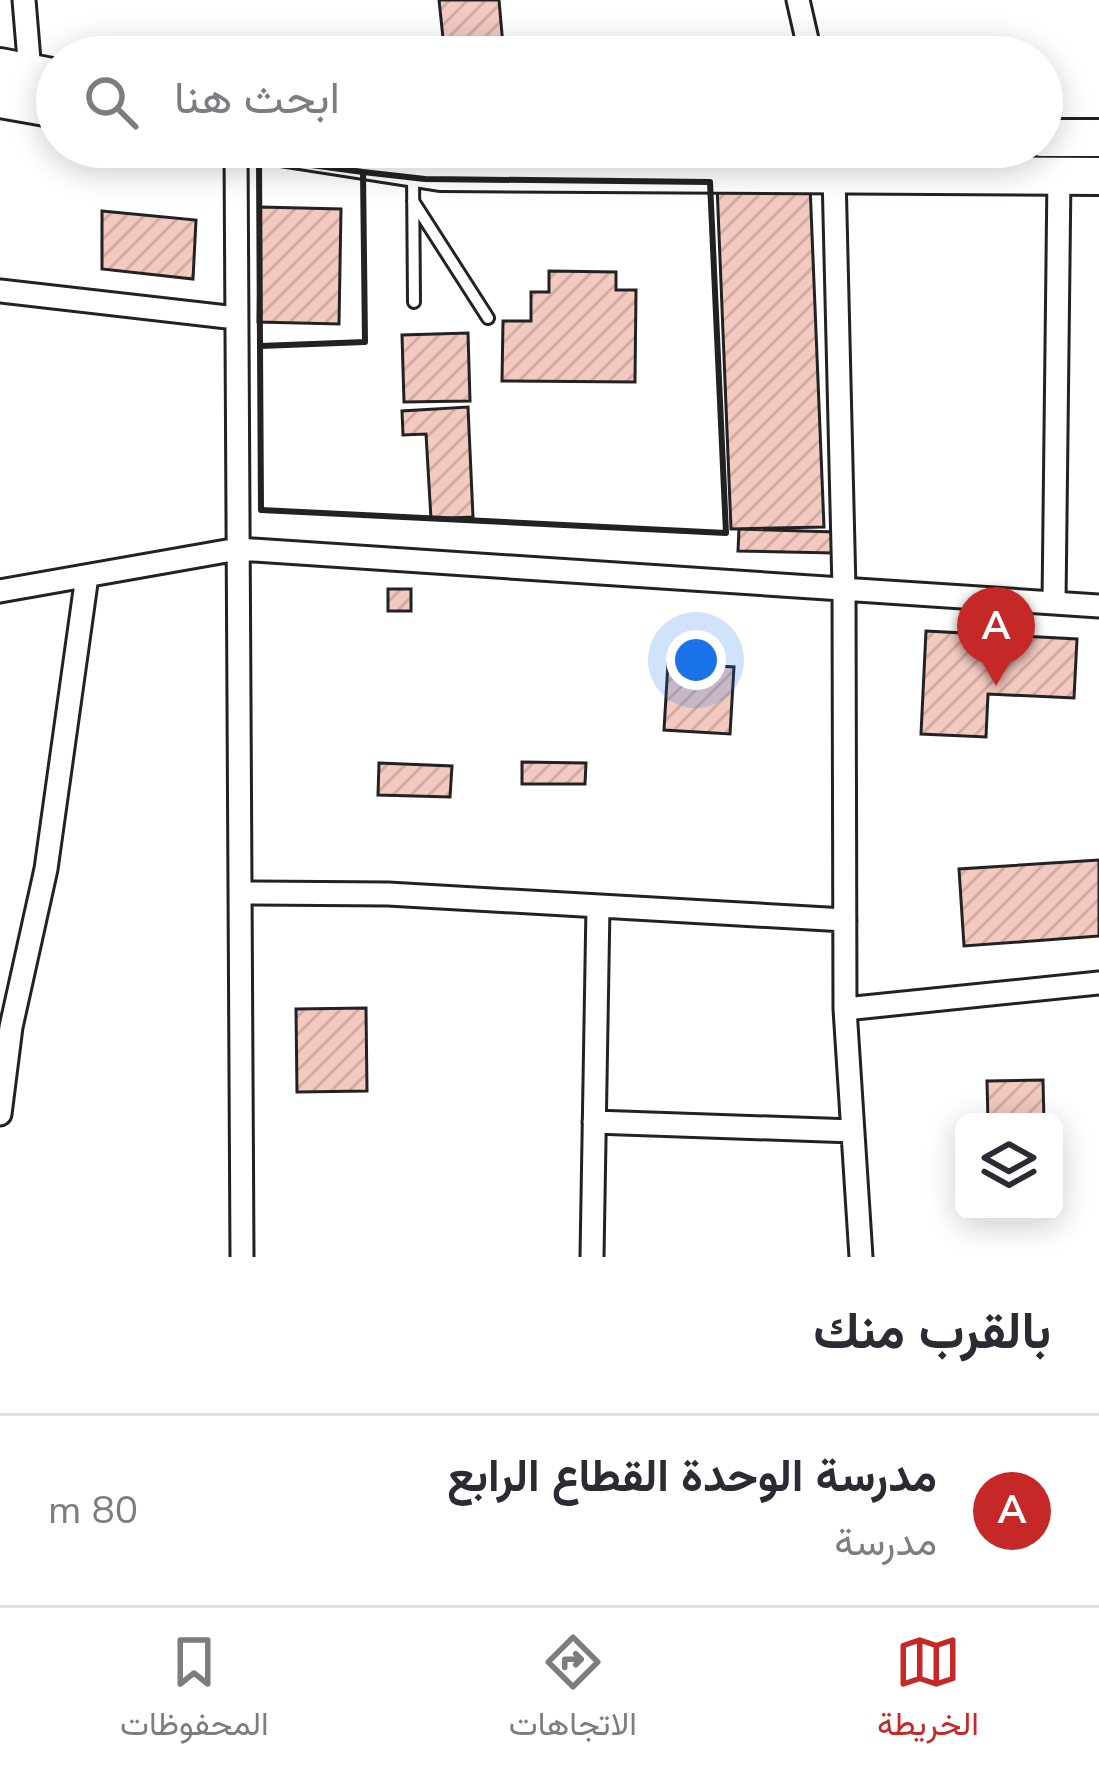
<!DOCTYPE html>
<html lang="ar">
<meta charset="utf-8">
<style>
body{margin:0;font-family:"Nunito Sans",Vazirmatn,sans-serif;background:#f2f2f3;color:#2b2b33;direction:rtl}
.controls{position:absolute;right:36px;bottom:36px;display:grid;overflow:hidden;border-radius:18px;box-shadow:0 6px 30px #0003}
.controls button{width:108px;height:108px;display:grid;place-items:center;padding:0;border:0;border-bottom:3px solid #e1e1e2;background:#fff;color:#2b2b33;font:60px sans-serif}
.you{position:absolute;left:696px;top:660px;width:42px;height:42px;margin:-30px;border:9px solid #fff;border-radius:50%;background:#1a73e8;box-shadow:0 0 0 18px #1a73e833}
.badge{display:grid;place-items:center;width:78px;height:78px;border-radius:50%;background:#c62828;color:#fff;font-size:39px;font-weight:700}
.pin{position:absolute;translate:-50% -99px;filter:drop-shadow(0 3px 6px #0008)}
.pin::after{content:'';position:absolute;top:63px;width:42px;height:36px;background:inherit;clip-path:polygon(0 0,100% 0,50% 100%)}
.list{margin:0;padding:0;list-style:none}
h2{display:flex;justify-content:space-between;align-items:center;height:156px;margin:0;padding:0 48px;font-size:51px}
h2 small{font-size:39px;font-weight:400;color:#7c7c81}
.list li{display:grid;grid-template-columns:78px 1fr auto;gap:36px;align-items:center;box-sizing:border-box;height:192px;padding:0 48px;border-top:3px solid #e1e1e2}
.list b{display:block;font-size:45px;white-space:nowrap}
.list p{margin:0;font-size:39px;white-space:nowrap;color:#7c7c81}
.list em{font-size:39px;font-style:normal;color:#7c7c81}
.icon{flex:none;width:66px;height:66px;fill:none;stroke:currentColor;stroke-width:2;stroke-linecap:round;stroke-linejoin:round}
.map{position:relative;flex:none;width:1099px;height:1257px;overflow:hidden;direction:ltr}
.search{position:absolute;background:#fff;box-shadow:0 6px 30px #0003;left:36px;right:36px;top:36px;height:132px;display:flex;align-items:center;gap:30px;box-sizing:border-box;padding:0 42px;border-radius:66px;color:#7c7c81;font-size:45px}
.sheet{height:348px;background:#fff}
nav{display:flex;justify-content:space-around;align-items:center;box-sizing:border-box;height:168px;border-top:3px solid #e1e1e2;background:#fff;font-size:33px;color:#7c7c81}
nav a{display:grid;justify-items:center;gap:6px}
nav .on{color:#c62828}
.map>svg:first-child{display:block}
</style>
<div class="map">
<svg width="1099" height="1257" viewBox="0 0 1099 1257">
<defs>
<pattern id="building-hatch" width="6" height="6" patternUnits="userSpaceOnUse" patternTransform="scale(3)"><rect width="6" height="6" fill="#f3c9c0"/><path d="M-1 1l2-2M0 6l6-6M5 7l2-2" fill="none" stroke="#d0aca5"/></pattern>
</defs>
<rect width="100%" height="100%" fill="#fff"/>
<path fill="url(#building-hatch)" stroke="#222" stroke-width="3" d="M439,0h60l5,57h-59z
M717,185h93l14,342 -93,2z
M260,207l81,2 -2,115 -81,-2z
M102,211l94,9 -3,59 -91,-10z
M549,271l67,1v18h20l-1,92 -133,-1 1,-60h28v-29h18z
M468,333l2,68 -66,1 -2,-67z
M468,407l5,110 -42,2 -5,-85 -23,1 -1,-24z
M739,529l96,3 -1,21 -96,-2z
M388,589h23v22h-23z
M926,631l151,8 -3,59 -86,-4 -2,43 -65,-3z
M668,663l66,4 -4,67 -66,-4z
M522,762l64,1 -1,21h-63z
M379,763l73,3 -2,31 -72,-2z
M1099,860v76l-135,10 -5,-77z
M366,1008l1,83 -70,1 -1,-83z
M1043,1080l1,42h-56l-1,-41z"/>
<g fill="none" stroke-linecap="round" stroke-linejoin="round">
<defs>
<path id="service" d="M413,173l1,129
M413,201l75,117"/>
<path id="minor" d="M24,0l6,72
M798,0l13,57
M236,147l6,1110
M830,147l4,27 10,415 1,420 16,248
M0,291l236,27
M0,591l238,-42 861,57
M1054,603l5,-427
M240,893l148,1 457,26
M845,1009l254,-26
M0,1114l11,-87 35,-158 41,-293
M594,1122l259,9
M592,1257l6,-351"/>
<path id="primary" d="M0,67l57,11
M0,99l57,10
M1042,138h57
M281,147l160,25 658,4"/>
</defs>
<use href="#service" stroke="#222" stroke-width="16"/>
<use href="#minor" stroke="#222" stroke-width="27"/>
<use href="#primary" stroke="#222" stroke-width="42"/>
<use href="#service" stroke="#fff" stroke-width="10"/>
<use href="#minor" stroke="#fff" stroke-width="21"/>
<use href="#primary" stroke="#fff" stroke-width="36"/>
<path stroke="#222" stroke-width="6" d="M259,158l104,14 2,170 -105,4z
M363,172l62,7 285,3 16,351 -465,-23 -1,-164 105,-4z"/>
</g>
</svg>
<div class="controls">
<button><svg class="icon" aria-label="layers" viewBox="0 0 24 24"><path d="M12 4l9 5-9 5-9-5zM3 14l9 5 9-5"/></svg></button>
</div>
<div class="you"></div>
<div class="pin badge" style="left:996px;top:686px">A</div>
<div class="search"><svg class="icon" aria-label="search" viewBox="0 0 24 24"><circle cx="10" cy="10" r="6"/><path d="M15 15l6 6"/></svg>ابحث هنا</div>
</div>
<section class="sheet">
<h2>بالقرب منك<small></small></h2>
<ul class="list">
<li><span class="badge">A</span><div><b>مدرسة الوحدة القطاع الرابع</b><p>مدرسة</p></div><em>80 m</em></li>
</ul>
</section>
<nav>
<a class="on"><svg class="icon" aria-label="map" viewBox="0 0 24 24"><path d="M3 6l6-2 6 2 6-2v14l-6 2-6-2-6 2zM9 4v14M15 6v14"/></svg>الخريطة</a>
<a><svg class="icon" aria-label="directions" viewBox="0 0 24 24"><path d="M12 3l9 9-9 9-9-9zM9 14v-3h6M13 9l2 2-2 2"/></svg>الاتجاهات</a>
<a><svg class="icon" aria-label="saved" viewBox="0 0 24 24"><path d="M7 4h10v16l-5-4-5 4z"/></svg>المحفوظات</a>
</nav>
